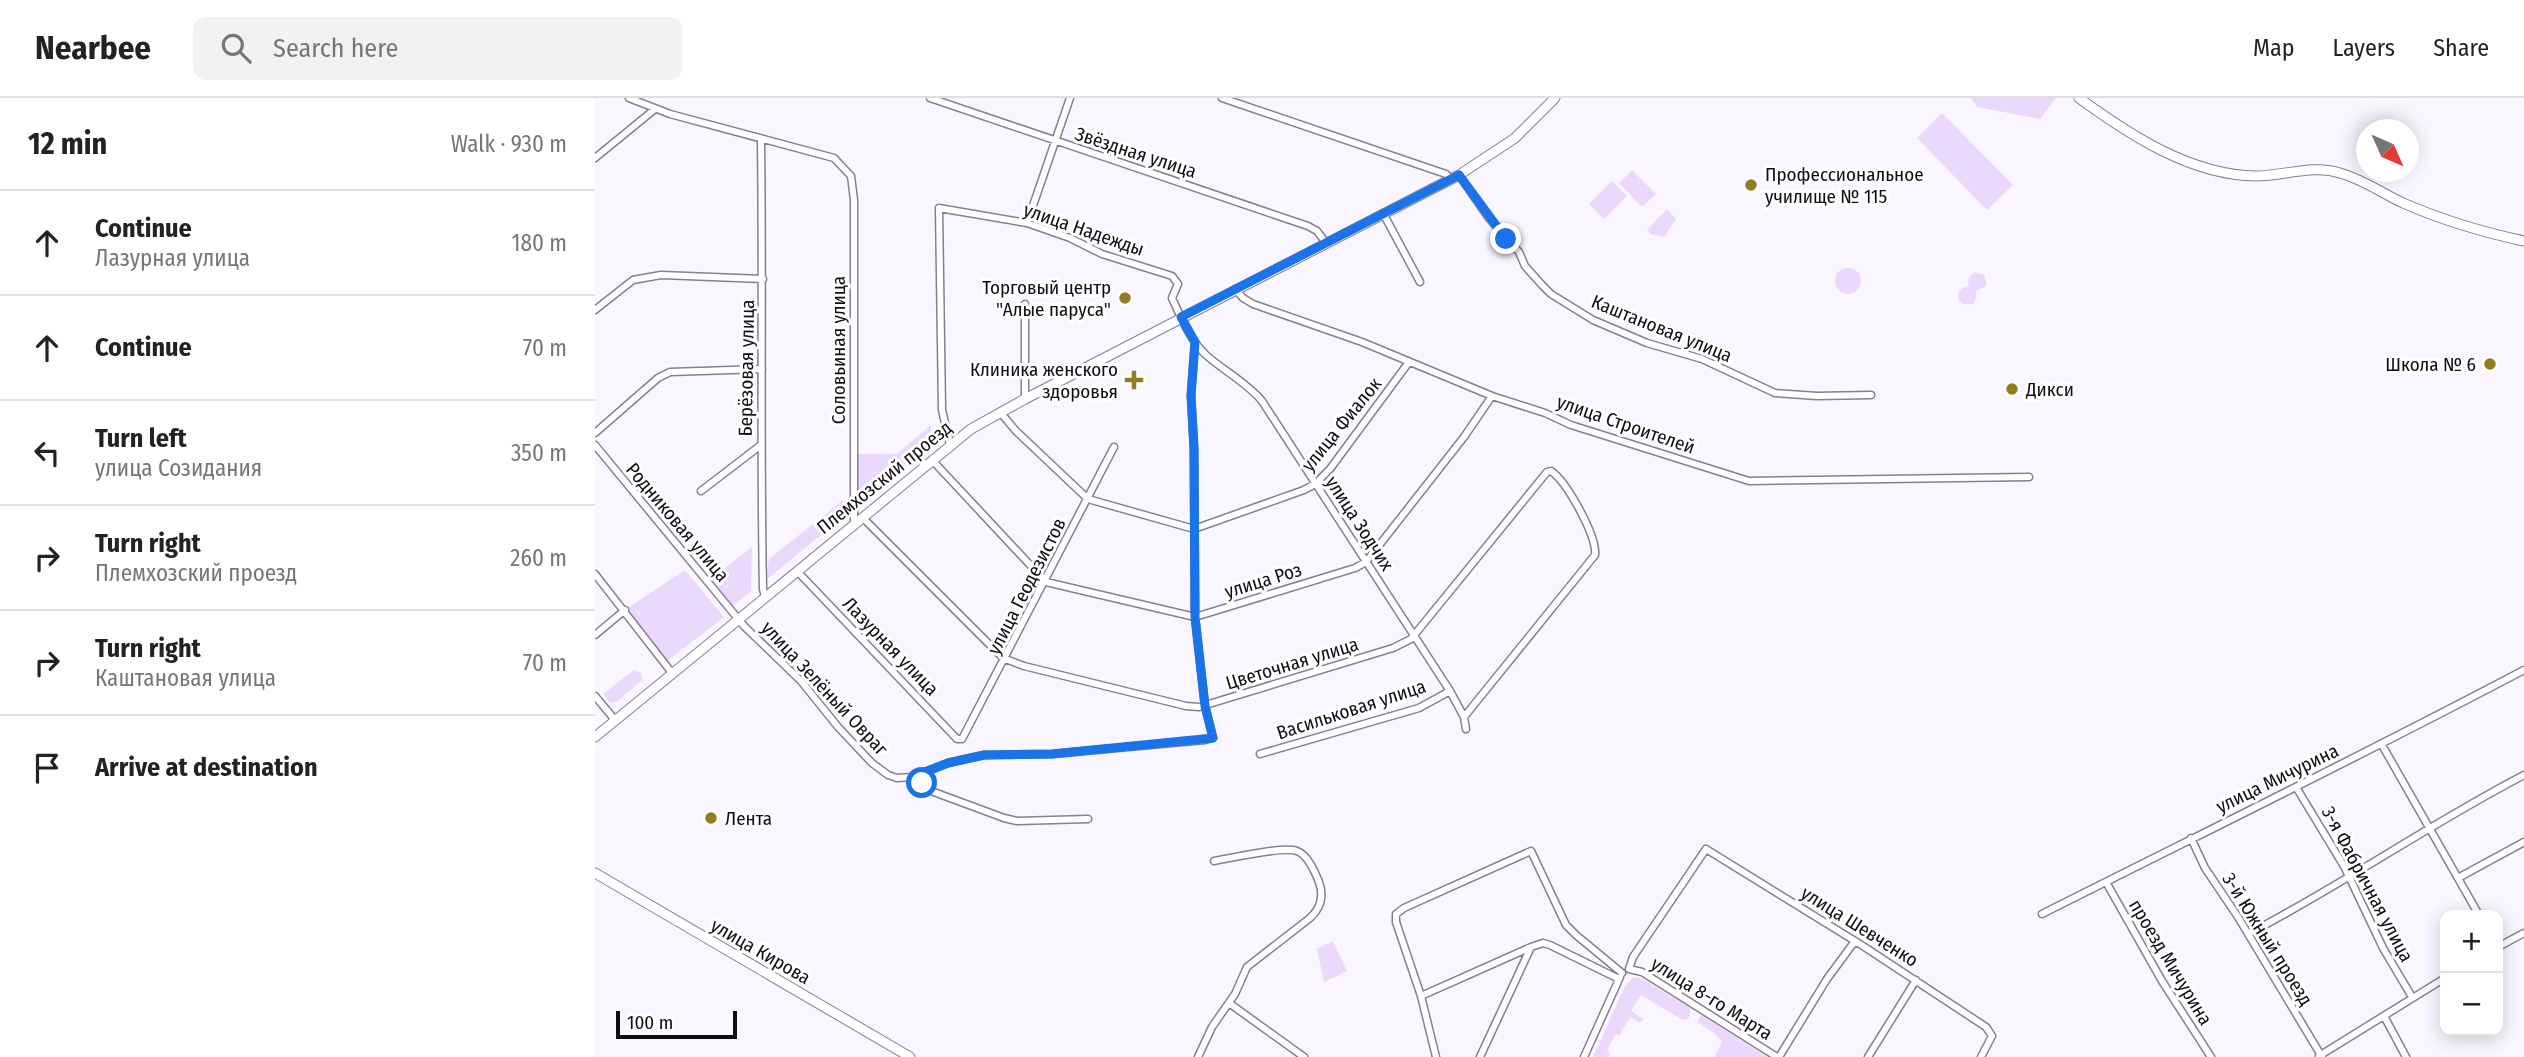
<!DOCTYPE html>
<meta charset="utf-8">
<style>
body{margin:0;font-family:"Fira Sans Condensed",sans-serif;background:#f2f2f2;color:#222}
.controls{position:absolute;right:21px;bottom:21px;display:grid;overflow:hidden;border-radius:14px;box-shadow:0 4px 18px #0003}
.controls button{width:63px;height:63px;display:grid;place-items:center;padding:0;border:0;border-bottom:2px solid #e0e0e0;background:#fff;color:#222;font:35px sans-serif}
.compass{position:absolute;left:1761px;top:21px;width:63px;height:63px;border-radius:50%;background:#fff;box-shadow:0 4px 18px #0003;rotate:135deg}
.scale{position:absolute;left:21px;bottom:18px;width:121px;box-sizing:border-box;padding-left:7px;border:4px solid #0f0c12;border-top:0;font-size:19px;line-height:24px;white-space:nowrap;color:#0f0c12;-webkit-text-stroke:5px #fff;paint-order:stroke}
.stop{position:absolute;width:21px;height:21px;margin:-16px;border:5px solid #1a73e8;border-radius:50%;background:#fff}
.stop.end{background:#1a73e8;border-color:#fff;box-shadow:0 2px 7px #0008}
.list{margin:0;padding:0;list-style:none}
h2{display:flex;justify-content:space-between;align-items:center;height:91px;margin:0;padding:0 28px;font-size:30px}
h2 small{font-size:23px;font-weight:400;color:#767676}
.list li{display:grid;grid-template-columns:46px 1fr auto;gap:21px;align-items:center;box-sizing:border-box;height:105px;padding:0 28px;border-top:2px solid #e0e0e0}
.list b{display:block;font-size:26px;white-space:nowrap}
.list p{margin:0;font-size:23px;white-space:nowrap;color:#767676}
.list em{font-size:23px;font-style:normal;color:#767676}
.icon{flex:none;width:38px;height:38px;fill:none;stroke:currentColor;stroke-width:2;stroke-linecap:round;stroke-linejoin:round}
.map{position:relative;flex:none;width:1929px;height:959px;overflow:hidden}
header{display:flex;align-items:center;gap:42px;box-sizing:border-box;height:98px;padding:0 35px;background:#fff;border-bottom:2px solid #e0e0e0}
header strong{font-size:33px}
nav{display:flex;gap:38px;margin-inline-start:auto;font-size:24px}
.search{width:490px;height:63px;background:#f2f2f2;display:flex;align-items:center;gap:18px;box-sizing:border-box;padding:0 24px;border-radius:14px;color:#767676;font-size:26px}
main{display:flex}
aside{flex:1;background:#fff}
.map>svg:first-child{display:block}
</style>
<header>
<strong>Nearbee</strong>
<div class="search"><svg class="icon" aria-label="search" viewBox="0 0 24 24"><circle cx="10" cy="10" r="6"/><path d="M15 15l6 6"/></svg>Search here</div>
<nav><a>Map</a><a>Layers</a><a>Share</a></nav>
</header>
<main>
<aside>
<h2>12 min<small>Walk · 930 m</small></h2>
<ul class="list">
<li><svg class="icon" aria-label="ahead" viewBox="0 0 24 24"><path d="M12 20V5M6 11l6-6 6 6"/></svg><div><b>Continue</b><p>Лазурная улица</p></div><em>180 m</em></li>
<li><svg class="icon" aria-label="ahead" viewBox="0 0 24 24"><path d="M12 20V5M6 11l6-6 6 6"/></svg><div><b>Continue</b></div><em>70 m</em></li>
<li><svg class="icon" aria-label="left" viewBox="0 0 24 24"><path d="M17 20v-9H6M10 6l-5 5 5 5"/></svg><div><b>Turn left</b><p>улица Созидания</p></div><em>350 m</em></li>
<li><svg class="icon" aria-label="right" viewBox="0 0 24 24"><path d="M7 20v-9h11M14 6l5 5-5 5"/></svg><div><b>Turn right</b><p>Племхозский проезд</p></div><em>260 m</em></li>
<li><svg class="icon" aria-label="right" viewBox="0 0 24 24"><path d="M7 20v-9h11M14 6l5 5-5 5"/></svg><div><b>Turn right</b><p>Каштановая улица</p></div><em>70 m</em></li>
<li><svg class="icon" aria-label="arrive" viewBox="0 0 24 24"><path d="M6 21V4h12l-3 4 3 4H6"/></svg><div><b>Arrive at destination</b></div></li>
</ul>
</aside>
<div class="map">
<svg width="1929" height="959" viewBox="0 0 1929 959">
<rect width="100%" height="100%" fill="#faf6ff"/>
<path fill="#ebd8fd" d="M1376,0h85l-16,21 -63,-12z
M1347,15l71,72 -26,25 -70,-72z
M1037,72l24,24 -14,13 -23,-24z
M1017,83l15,15 -23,23 -15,-15z
M1072,111l9,10 -12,18 -13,-3 -4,-4z
M1240 183a13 13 0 1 1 26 0a13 13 0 1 1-26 0Z
M1380,174l9,3 2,5v6l-10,5v7l-3,6h-10l-4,-4 -1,-6 4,-6 6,-2 1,-9z
M336,327v18l-76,64v-53h42z
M248,402v17l-77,63 3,-21z
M157,449l-1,44 -22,18 -22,-27z
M90,472l39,47 -58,45 -40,-53z
M39,572l7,3 1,7 -25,22 -7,1 -7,-9z
M738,843l14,30 -23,11 -7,-33z
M1038,879l7,1 50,30v8l-4,4 -5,-1 -40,-24 -10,16 13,8 -4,4 -10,-6 -11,19 -3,-2 -9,16 3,4 -2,3h-15l31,-69z
M1106,917l66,42h-53l8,-15 -8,-9 -17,-11z"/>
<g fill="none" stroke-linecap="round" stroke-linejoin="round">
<defs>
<path id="street" d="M34,0l41,16 164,44 17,18 3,24v323
M335,0l378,128 9,5 9,12
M627,0l224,76 5,5
M166,42c2,150 -1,299 2,449l2,8
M0,60l60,-49
M864,77l29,42 31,35 6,14 17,19 9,9 42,26 54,23 55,16 73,34 42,3 54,-1
M788,115l37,69
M432,125l43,-125
M640,191l8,9 10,6 109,38 130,54 53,17 26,12 178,56 280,-4
M0,212l38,-30 28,-5 102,4
M430,301v-95
M405,314l16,19 72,68 106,30 110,-39 11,-6 15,-15 79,-107
M0,335l63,-55 12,-6 92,-3
M0,347l149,181 57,55 37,46 34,36 16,12 9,3 15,-1 36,-14 36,-8 68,-1 153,-14 8,-2 -8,-32 -10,-89 -1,-168 -3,-54 4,-53
M355,347l-8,-35 -3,-202 88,15 43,15 32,16 70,22 6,8 -6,14c9,20 18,42 34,57 18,16 40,27 56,46l188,290 14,26 2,12
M337,362l114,122 149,35 160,-49 11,-6 98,-125 28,-41
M106,393l60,-46
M267,419l141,141 21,8 162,40 13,1 194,-59 18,-9 136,-167 4,-1c16,11 46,65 44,84l-131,162
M202,473l160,168h5l152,-292
M0,476l77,99
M0,537l30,-25
M0,598l20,24
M1787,647l97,170
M665,656l159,-46 31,-17
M322,677l14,16 73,27 13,3 71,-2
M1701,689l49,81 38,80 29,49
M1596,740l14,30 33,49 84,140
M1863,780l66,-36
M1511,784l56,99 49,76
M1447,816c161,-81 323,-160 482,-244
M1653,836c94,-49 182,-110 276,-159
M1903,849l26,-14
M1034,871l4,-12 73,-108 157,97 123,81 6,9 -11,21
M1034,871l13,3 135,85
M826,898l110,-49
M634,905l75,54
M1789,918l22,41
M1724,958l126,-78
M603,959l14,-30 23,-33 12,-27 63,-49c11,-10 14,-22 9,-36 -4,-10 -11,-27 -22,-31 -15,-5 -66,7 -83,10
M841,959l-15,-61 -25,-74v-8l8,-6 127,-57 35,74 10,10 46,38
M885,959l51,-110 12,-4 7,2 69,34
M989,959l36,-80
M1184,959l48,-78 28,-38
M1273,959l48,-77"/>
<path id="secondary" d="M1484,0c51,37 111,77 177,78 28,0 57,-12 84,-3 22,6 42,20 63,30 39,17 79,29 121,38
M0,639l376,-308 54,-30 434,-224 56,-37 40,-40
M0,775l315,184"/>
</defs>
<use href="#street" stroke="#877e90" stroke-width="9"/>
<use href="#secondary" stroke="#877e90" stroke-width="11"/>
<use href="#street" stroke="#fff" stroke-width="6"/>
<use href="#secondary" stroke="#fff" stroke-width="9"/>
</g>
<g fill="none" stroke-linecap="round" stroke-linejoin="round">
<path stroke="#1a73e8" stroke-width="9" d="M327,685l-5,-8 31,-12 36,-8 68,-1 161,-16 -8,-32 -10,-89 -1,-168 -3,-54 4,-53 -14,-25 278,-142 47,64"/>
</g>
<g fill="#917d24" stroke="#fff" stroke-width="2.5">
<circle cx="1156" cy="87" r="7"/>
<circle cx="530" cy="200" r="7"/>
<circle cx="1895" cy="266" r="7"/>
<path d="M535.5 271.5h7v7h7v7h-7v7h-7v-7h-7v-7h7z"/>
<circle cx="1417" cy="291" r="7"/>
<circle cx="116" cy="720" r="7"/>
</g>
<g text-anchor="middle" stroke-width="6" stroke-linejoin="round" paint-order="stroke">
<g font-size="19" fill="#0f0c12" stroke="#fff">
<text transform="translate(541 54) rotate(18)" y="7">Звёздная улица</text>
<text transform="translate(489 131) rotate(19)" y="7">улица Надежды</text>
<text transform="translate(1067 230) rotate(22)" y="7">Каштановая улица</text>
<text transform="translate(243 252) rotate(-90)" y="7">Соловьиная улица</text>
<text transform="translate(151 270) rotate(-89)" y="7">Берёзовая улица</text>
<text transform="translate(746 326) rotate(-51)" y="7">улица Фиалок</text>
<text transform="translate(1031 326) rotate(19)" y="7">улица Строителей</text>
<text transform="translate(289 379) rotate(-39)" y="7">Племхозский проезд</text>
<text transform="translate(83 424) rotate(50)" y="7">Родниковая улица</text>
<text transform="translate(765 425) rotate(57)" y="7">улица Зодчих</text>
<text transform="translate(668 482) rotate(-17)" y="7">улица Роз</text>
<text transform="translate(431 488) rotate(-63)" y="7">улица Геодезистов</text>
<text transform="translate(296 548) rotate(46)" y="7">Лазурная улица</text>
<text transform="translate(697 565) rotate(-17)" y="7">Цветочная улица</text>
<text transform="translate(230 590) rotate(47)" y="7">улица Зелёный Овраг</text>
<text transform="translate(756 611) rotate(-18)" y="7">Васильковая улица</text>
<text transform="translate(1682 680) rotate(-26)" y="7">улица Мичурина</text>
<text transform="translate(1773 786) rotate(62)" y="7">3-я Фабричная улица</text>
<text transform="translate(1265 828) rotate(32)" y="7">улица Шевченко</text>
<text transform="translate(1673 841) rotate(58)" y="7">3-й Южный проезд</text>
<text transform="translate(166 853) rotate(30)" y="7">улица Кирова</text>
<text transform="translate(1576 864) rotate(59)" y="7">проезд Мичурина</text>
<text transform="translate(1117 900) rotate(32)" y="7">улица 8-го Марта</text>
</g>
<g font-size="19" fill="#0f0c12" stroke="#fff" text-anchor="start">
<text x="1170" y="83">Профессиональное<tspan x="1170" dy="22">училище № 115</tspan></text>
<text x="516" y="196" text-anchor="end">Торговый центр<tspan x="516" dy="22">"Алые паруса"</tspan></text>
<text x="1881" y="273" text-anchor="end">Школа № 6</text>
<text x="523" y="278" text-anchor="end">Клиника женского<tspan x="523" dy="22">здоровья</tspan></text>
<text x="1431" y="298">Дикси</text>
<text x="130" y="727">Лента</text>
</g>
</g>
</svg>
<div class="controls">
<button>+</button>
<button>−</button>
</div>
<svg class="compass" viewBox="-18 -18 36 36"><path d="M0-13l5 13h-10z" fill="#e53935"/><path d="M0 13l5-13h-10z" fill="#767676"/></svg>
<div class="scale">100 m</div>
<div class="stop" style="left:327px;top:685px"></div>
<div class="stop end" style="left:911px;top:141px"></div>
</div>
</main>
